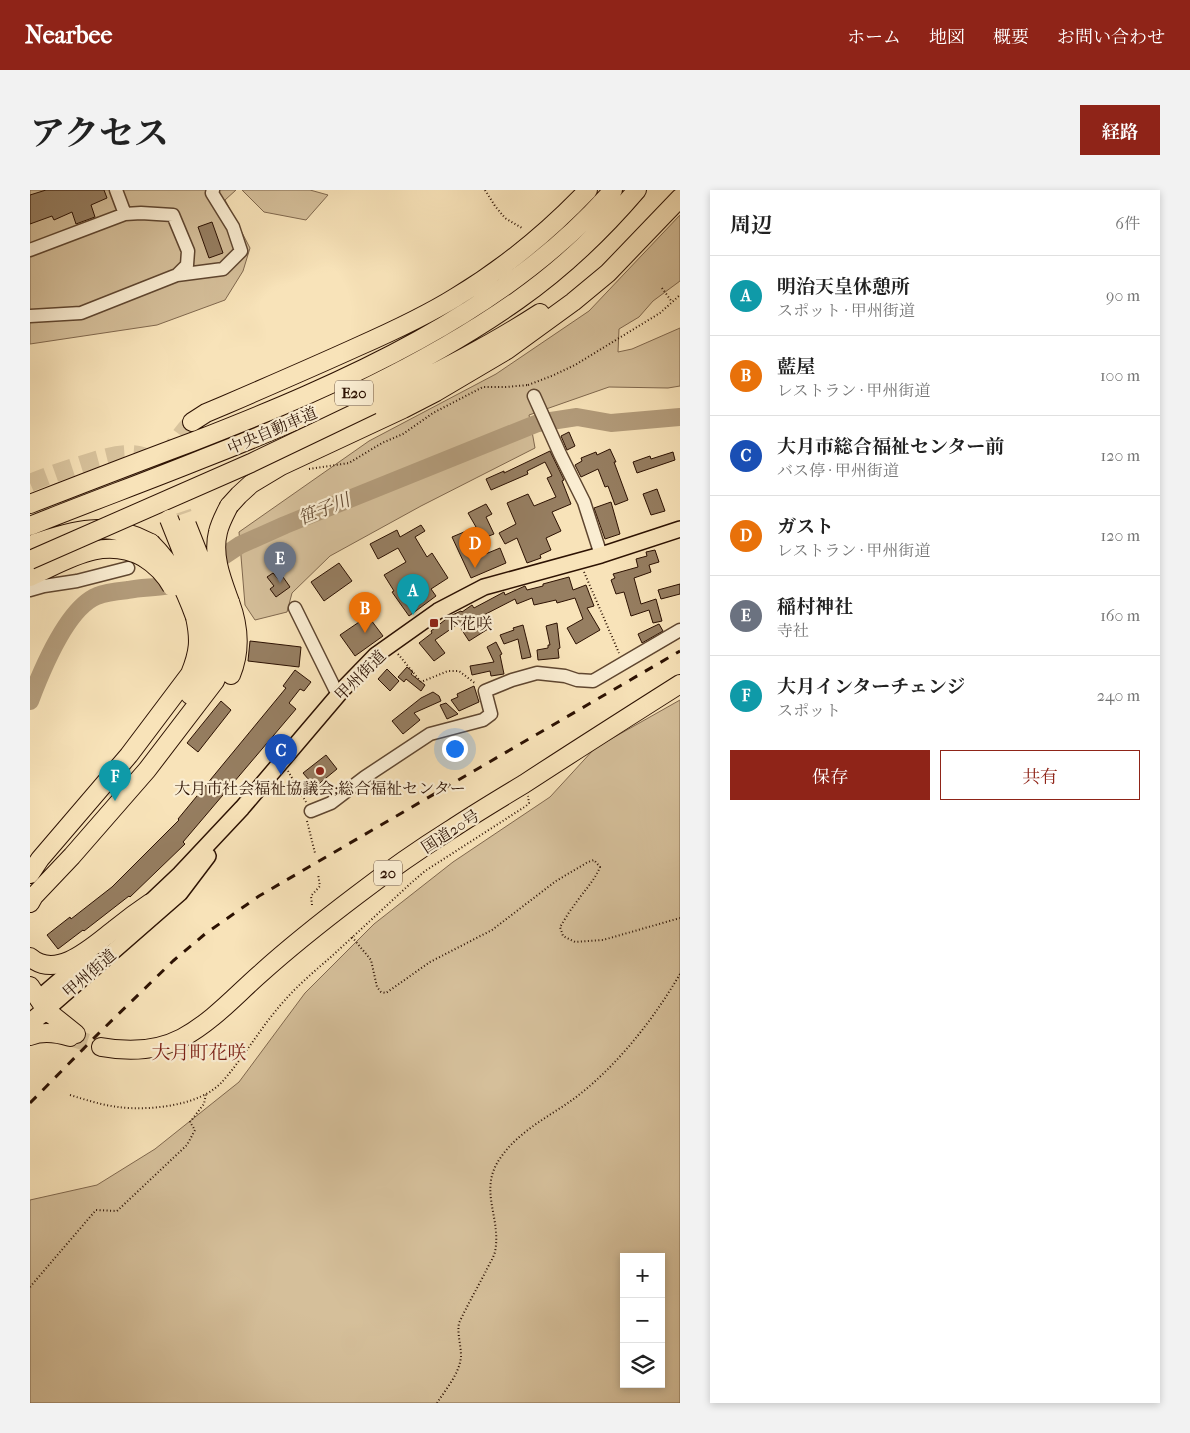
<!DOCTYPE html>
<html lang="ja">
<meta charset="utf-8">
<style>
body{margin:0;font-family:"IM FELL French Canon","Noto Serif JP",serif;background:#f2f2f2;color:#222}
.controls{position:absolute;right:15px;bottom:15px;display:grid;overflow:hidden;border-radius:0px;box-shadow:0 2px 8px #0003}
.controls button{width:45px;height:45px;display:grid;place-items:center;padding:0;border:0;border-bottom:1px solid #e0e0e0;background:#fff;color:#222;font:25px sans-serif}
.you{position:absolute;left:424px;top:558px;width:18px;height:18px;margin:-12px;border:4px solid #fff;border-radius:50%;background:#1a73e8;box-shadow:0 0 0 8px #1a73e833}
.badge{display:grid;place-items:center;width:32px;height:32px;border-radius:50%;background:#8f2418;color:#fff;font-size:16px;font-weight:700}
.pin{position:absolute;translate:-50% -41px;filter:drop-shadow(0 1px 2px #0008)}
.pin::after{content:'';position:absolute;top:26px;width:18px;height:15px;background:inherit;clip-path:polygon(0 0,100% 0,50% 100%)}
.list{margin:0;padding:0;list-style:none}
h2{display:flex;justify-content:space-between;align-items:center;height:65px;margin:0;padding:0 20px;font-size:21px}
h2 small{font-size:16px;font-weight:400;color:#767676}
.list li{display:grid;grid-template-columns:32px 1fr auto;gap:15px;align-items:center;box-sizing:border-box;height:80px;padding:0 20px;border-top:1px solid #e0e0e0}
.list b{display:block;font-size:19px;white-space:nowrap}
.list p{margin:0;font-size:16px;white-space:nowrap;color:#767676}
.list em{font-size:16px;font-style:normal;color:#767676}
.actions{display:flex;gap:10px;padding:15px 20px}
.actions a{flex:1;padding:11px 0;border:1px solid #8f2418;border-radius:0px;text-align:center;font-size:18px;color:#8f2418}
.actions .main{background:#8f2418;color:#fff}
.icon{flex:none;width:28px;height:28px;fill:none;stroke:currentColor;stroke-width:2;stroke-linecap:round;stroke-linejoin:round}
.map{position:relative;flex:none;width:650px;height:1213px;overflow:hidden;border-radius:0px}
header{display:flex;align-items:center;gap:30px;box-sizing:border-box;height:70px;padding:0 25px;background:#8f2418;color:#fff}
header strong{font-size:24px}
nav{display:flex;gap:28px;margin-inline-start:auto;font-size:18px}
.intro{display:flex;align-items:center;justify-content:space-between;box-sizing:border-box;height:120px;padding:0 30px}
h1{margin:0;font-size:35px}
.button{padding:12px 22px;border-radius:0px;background:#8f2418;color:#fff;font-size:18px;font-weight:700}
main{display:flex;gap:30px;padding:0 30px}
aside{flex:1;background:#fff;border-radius:0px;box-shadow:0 2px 8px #0003}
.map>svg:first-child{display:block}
</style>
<header>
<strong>Nearbee</strong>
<nav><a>ホーム</a><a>地図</a><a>概要</a><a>お問い合わせ</a></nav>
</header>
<div class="intro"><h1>アクセス</h1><a class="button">経路</a></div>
<main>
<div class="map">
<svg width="650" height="1213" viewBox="0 0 650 1213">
<rect width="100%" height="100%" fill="#f8e3b9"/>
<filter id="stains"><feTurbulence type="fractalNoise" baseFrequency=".004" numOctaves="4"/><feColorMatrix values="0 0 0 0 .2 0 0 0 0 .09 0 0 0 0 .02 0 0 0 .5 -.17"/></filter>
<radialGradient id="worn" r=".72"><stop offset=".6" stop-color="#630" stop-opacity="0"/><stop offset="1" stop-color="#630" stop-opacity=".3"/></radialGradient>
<path fill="#d5bf9a" stroke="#80684e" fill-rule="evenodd" d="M0,0h206l-11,10 25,48 -7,23 -18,29 -68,25 -127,19z
M212,0h68l18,5 -22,25 -42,-8z
M650,25v66l-27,20 -14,16 -20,12 -1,23 14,-3 48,-21v58l-12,2 -59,-1 -80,28 6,33 -114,58 -91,50 -38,37 -5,19 -32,8 -10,-15 -6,-73 130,-91 127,-67 93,-63z
M650,510v703h-650v-203l67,-15 58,-36 84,-67 66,-89 69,-69 79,-62 97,-65 45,-49zM594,1067h37v127h-37z"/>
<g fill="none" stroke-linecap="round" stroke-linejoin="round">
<path stroke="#b39c7b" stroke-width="18" d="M177,377l33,-22 45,-20 253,-102 39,-6 34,6 69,-6
M0,511c11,-29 37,-93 67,-105 9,-4 21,-5 31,-6 19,-4 38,-1 56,-10"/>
</g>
<path fill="#967e61" stroke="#2c1102" d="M16,0h58l3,8 -16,7 4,12 -19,7 -4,-12 -18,8 -2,-4 -22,8v-29z
M182,32l11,31 -14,5 -11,-31z
M539,242l6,14 -8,4 -6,-14z
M580,259l6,13h-2l14,38 -13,5 -7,-19 -3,1 -7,-18 -17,8 -6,-12 7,-4 -1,-3 15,-6 1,3z
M520,261l14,29 -2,1 9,23 -19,8 9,19 -15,7 5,12 -11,5 1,3 -14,5 -10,-25 -12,6 -6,-11 17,-9 -9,-21 21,-9 6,12 22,-9 -9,-19 5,-2 -7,-14 -18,9 1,3 -37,16 -5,-11 18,-8v2z
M643,262l2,8 -38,13 -4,-11 17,-6 1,3z
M627,299l8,22 -14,4 -8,-21z
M581,312l9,32 -15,5 -11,-31z
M456,314l6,10 -6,3 8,17 -18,7 7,14 17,-7 6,15 -35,15 -19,-41 24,-10 -8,-14z
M391,335l4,6 -10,6 12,20 5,-4 16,25 -17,11 5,7 -27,20 -17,-24 2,-1 -10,-16 22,-13 -8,-14 -20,11 -8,-15 27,-14 3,7z
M625,360l4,12 -10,3 2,7 -17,6 7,26 15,-5 6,22 -9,2 -4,-13 -18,6 -7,-24 -8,2 -5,-14 4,-2 -2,-4 25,-7 -2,-8 11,-3 -1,-4z
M309,373l13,18 -28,20 -13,-19z
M243,383l6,7 4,-3 7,10 -14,10 -6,-8 4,-3 -7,-9z
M539,387l4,13 13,-5 8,21 -7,2 13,22 -24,14 -9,-16 16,-9 -8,-21 -18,5 -1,-3 -22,5 -2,-7 -15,6 -2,-5 -35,18 8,12 -19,12 -11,-17 -23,16 10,13 -11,8 -15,-18 13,-10 -1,-2 19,-15 11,-5 1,1 10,-7 2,3 30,-16 1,3 20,-9 2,4 16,-4v-2z
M650,394v10l-19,5 -3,-9z
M338,426l15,20 -28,20 -15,-21z
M527,433l3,25 -2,1 1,9 -21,2 -1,-10 11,-2v-3h2l-4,-19z
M629,434l4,7 -21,12 -4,-9z
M493,435l8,32 -9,2 -4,-20 -14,5 -4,-9 14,-5 -1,-2z
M220,451l51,6 -2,20 -51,-6z
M466,452l6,12 -2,1 4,19 -13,2 -1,-5 -18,4 -2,-9 24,-4 -7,-15z
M377,477l6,5 -2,2 14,11 -4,6 -15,-12 -2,3 -6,-5z
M357,479l12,12 -9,10 -12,-12z
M265,480l16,12 -7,9 -4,-2 -11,14 7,6 -113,133 2,2 -55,53 -1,-1 -45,35 -1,-1 -25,19 -11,-14 23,-18 1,2 41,-32 67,-67 -1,-1 108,-131 -3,-2z
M444,496l5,16 -20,9 -8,-11 7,-3 -1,-3z
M403,502l6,4 2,5 -27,12 6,7 -17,14 -11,-13 29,-23z
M191,511l10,9 -33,42 -11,-9z
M416,513l12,11 -11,5 -7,-14z
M296,565l11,14 -22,18 -12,-14z"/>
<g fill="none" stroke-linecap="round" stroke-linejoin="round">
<path stroke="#d9c49e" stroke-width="18" stroke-dasharray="18 9" stroke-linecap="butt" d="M138,269c6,-15 13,-26 24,-37
M0,293c21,-9 43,-16 66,-23 11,-3 22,-6 33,-6 13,0 26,5 34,15 11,11 15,31 20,45
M40,847l31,10"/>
<defs>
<path id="minor" d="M86,0l9,24
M0,60l95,-36 16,-1 32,2 15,36 -1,14 -10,10 -96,38 -51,3
M147,85l46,-6 18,-18 -8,-24 -21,-34 1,-3
M504,206l26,58 24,48 17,53
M0,400l14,-4 33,-5 51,-13
M265,418l40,81 5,4
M281,621l20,-8 34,-26 65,-43 53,-14 8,-6 -6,-23 27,-11 25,-7 28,3 12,4 16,1 87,-51"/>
<path id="major" d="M112,720l38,-36 62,-66 102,-120 32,-33 62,-44 46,-24 117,-32 79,-26
M8,809l51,-44
M16,820l134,-117 28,-37"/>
<path id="highway" d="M342,215c57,-29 114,-57 168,-92
M162,232l14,-9 19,-8c44,-19 88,-38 132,-58 34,-15 67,-30 99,-50 48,-29 93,-66 132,-107
M0,314c54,-21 108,-42 162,-62 149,-58 314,-129 421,-252
M199,316l10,-11 12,-11 30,-18 122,-57 33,-17 71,-42 66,-48 35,-29 72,-75
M0,336c57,-23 115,-44 172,-67 108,-42 221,-92 316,-159 44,-31 84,-69 119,-110
M0,355c44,-16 77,-25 121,-2
M0,387c38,-17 72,-41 113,-20
M200,412c9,24 11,49 1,73
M160,505c22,-30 28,-46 16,-83
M0,684l10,-15 89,-104 61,-81c9,-22 10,-34 5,-57
M0,713l4,-7 38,-40 75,-86 68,-89c12,-26 12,-45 5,-73
M0,767c27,24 64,-12 85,-28 11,-9 23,-18 35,-26
M0,796l16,24 30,24
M0,833l16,-13
M0,846c13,-5 27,-3 40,1
M71,857c27,5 56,4 81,-9 30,-16 53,-42 78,-64 31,-28 64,-54 97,-79 30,-23 61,-45 93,-65 24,-16 49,-31 74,-46 52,-34 104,-67 156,-100"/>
</defs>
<use href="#minor" stroke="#5f4630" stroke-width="15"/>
<use href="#major" stroke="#2c1102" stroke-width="18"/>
<use href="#highway" stroke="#2c1102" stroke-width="20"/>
<path stroke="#2c1102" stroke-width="2" stroke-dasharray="1 2.5" stroke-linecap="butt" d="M455,0l10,16 10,12 17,10
M632,98l10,14
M498,195l26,-10 21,-10 85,-52 20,-18
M279,279l40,-6 33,-20 21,-9 30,-21 50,-26h23l22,-2
M554,382l35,81
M368,464l23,28 27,-11h11l17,13
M258,581l18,31
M277,631l8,32
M282,715l-1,-9 9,-10 -2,-12
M322,747l19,23 6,27 4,5 5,1 44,-31 62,-32 64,-49 32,-19 6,-2 6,7c-6,15 -18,26 -27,40 -5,6 -9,14 -13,20l3,9 12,6 28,-2 77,-22
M40,905c16,5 32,10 48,12 31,4 82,-1 104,-25 23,-26 40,-57 63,-82 14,-16 31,-30 47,-44 26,-24 52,-48 78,-72l15,-13 101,-65 3,-3 -1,-7
M0,1097l66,-77 21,1 70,-66 8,-15 -5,-8 14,-18 2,-10
M407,1213c9,-14 23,-30 24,-47 0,-11 -4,-22 -2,-33 8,-17 17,-33 26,-50 3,-7 8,-14 10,-21 7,-35 -18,-62 6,-95 18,-26 49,-41 74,-59 43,-33 78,-78 105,-124"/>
<use href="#minor" stroke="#faedd2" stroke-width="12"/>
<use href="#major" stroke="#f8e3b9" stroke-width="15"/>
<use href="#highway" stroke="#f8e3b9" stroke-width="18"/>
<path stroke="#2c1102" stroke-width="3" stroke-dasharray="9 9" stroke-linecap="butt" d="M0,913l70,-71 73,-71 32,-27 54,-38 421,-245"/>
<defs>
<path id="highway-bridge" d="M199,316c-4,8 -9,17 -11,26 -6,24 4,48 12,70
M139,329l37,93
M157,335l33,83
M121,353c23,23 33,44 44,74
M113,367c13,8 22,17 29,30
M0,370l221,-97 121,-58"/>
</defs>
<use href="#highway-bridge" stroke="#2c1102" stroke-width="20" stroke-linecap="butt"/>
<use href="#highway-bridge" stroke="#f8e3b9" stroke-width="18"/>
</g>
<g fill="#8f2418" stroke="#faedd2" stroke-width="2">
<rect x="399" y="428" width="10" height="10" rx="2.5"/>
<circle cx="290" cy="581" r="5"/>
</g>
<g text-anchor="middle" stroke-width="4.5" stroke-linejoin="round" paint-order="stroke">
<g fill="#faedd2" stroke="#6a5340" stroke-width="1">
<rect x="305" y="190.5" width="38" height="25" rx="4"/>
<rect x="344" y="670.5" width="28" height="25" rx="4"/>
</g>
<g font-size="15" font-weight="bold" fill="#2c1102">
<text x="324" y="208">E20</text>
<text x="358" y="688">20</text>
</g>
<g font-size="16" fill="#2c1102" stroke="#faedd2">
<text transform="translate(242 240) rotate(-23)" y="6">中央自動車道</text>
<text transform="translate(330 485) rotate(-45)" y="6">甲州街道</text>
<text transform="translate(420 641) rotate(-33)" y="6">国道20号</text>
<text transform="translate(59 783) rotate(-41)" y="6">甲州街道</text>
</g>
<g font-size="16" fill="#2c1102" stroke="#faedd2" text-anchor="start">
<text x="414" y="439">下花咲</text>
<text x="290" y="604" text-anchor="middle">大月市社会福祉協議会;総合福祉センター</text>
</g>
<g font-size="18" font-style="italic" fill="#624932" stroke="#faedd2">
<text transform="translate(294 319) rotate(-22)" y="6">笹子川</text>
</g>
<g font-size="19" fill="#7a1f14" stroke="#faedd2">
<text x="169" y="869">大月町花咲</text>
</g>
</g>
<rect width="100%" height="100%" filter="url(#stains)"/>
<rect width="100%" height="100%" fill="url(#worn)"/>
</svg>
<div class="controls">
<button>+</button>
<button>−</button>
<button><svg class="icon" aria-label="layers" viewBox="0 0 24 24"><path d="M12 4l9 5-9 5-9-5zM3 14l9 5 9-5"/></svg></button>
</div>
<div class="you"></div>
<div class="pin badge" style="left:383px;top:425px;background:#0f9aa8">A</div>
<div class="pin badge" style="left:335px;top:443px;background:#e8710a">B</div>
<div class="pin badge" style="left:251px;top:585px;background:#1a4fb4">C</div>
<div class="pin badge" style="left:445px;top:378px;background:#e8710a">D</div>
<div class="pin badge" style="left:250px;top:393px;background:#6b7280">E</div>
<div class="pin badge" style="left:85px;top:611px;background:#0f9aa8">F</div>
</div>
<aside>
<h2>周辺<small>6件</small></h2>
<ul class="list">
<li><span class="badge" style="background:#0f9aa8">A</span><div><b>明治天皇休憩所</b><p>スポット · 甲州街道</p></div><em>90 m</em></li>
<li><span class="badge" style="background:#e8710a">B</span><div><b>藍屋</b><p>レストラン · 甲州街道</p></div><em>100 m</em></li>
<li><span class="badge" style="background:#1a4fb4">C</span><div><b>大月市総合福祉センター前</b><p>バス停 · 甲州街道</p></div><em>120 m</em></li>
<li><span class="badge" style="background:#e8710a">D</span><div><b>ガスト</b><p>レストラン · 甲州街道</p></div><em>120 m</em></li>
<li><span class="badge" style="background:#6b7280">E</span><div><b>稲村神社</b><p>寺社</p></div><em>160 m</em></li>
<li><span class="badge" style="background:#0f9aa8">F</span><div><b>大月インターチェンジ</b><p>スポット</p></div><em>240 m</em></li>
</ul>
<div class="actions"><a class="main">保存</a><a>共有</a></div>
</aside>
</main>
